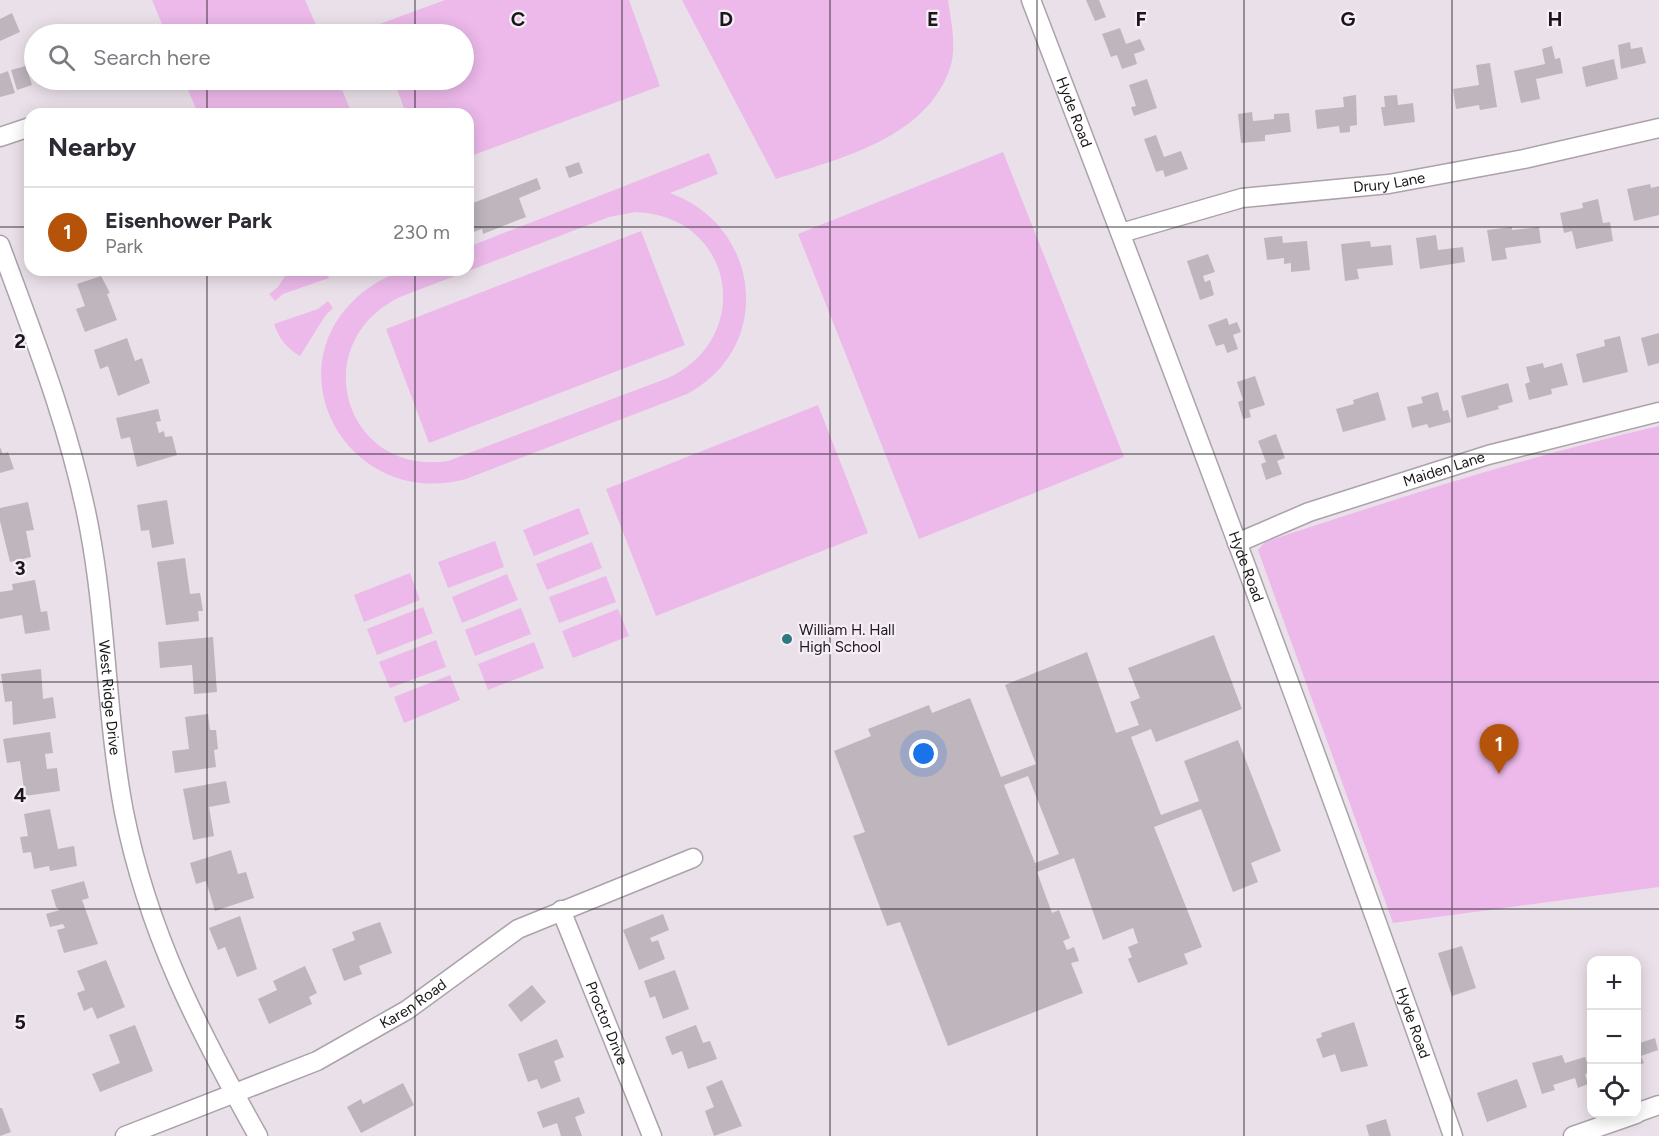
<!DOCTYPE html>
<meta charset="utf-8">
<style>
body{margin:0;font-family:Figtree,sans-serif;background:#f7f7f7;color:#2b2b33}
.controls{position:absolute;right:18px;bottom:18px;display:grid;overflow:hidden;border-radius:12px;box-shadow:0 3px 15px #0003}
.controls button{width:54px;height:54px;display:grid;place-items:center;padding:0;border:0;border-bottom:2px solid #e1e1e2;background:#fff;color:#2b2b33;font:30px sans-serif}
.you{position:absolute;left:924px;top:754px;width:21px;height:21px;margin:-15px;border:4px solid #fff;border-radius:50%;background:#1a73e8;box-shadow:0 0 0 9px #1a73e833}
.badge{display:grid;place-items:center;width:39px;height:39px;border-radius:50%;background:#b45309;color:#fff;font-size:20px;font-weight:700}
.pin{position:absolute;translate:-50% -50px;filter:drop-shadow(0 2px 3px #0008)}
.pin::after{content:'';position:absolute;top:32px;width:21px;height:18px;background:inherit;clip-path:polygon(0 0,100% 0,50% 100%)}
.list{margin:0;padding:0;list-style:none}
h2{display:flex;justify-content:space-between;align-items:center;height:78px;margin:0;padding:0 24px;font-size:26px}
h2 small{font-size:20px;font-weight:400;color:#7c7c81}
.list li{display:grid;grid-template-columns:39px 1fr auto;gap:18px;align-items:center;box-sizing:border-box;height:90px;padding:0 24px;border-top:2px solid #e1e1e2}
.list b{display:block;font-size:22px;white-space:nowrap}
.list p{margin:0;font-size:20px;white-space:nowrap;color:#7c7c81}
.list em{font-size:20px;font-style:normal;color:#7c7c81}
.icon{flex:none;width:33px;height:33px;fill:none;stroke:currentColor;stroke-width:2;stroke-linecap:round;stroke-linejoin:round}
.map{position:relative;flex:none;width:1659px;height:1136px;overflow:hidden}
.search{position:absolute;background:#fff;box-shadow:0 3px 15px #0003;left:24px;top:24px;width:450px;height:66px;display:flex;align-items:center;gap:15px;box-sizing:border-box;padding:0 21px;border-radius:33px;color:#7c7c81;font-size:22px}
.panel{position:absolute;background:#fff;box-shadow:0 3px 15px #0003;left:24px;top:108px;width:450px;height:168px;border-radius:18px}
.map>svg:first-child{display:block}
</style>
<div class="map">
<svg width="1659" height="1136" viewBox="0 0 1659 1136">
<rect width="100%" height="100%" fill="#eae0e9"/>
<path fill="#ecb9ea" fill-rule="evenodd" d="M152,0h153l15,34h-154z
M445,0h184l31,86 -192,71v-43h-62l-12,-34h70v-46h-87l-3,-8z
M682,0h266c3,21 9,47 2,68 -24,71 -112,91 -174,111z
M184,80h154l14,34h-154z
M1003,152l121,305 -205,82 -121,-305z
M709,153l9,21 -48,19c91,33 105,154 17,201l-221,85c-117,32 -198,-110 -103,-187 12,-9 30,-20 45,-22 19,-3 41,0 60,0v-23zM635,212c99,3 121,125 33,166l-220,83c-104,15 -143,-118 -48,-164l209,-80z
M641,231l44,114 -256,98 -43,-114z
M289,270h37l3,8 -46,16 -8,7 -6,-7 9,-7z
M328,301l5,7 -8,8 -25,40c-14,-8 -21,-18 -26,-32l44,-15z
M818,405l50,128 -212,83 -50,-127z
M1659,426v461l-266,36 -135,-373 7,-8c130,-43 260,-85 394,-116z
M579,508l10,26 -55,22 -11,-26z
M495,541l9,26 -56,21 -10,-26z
M592,542l10,26 -55,22 -11,-26z
M410,573l10,27 -56,22 -10,-27z
M507,574l11,26 -56,23 -10,-26z
M606,576l10,26 -57,21 -10,-26z
M423,607l10,26 -56,22 -10,-26z
M521,608l10,26 -56,22 -10,-26z
M618,609l11,27 -56,22 -11,-27z
M436,640l10,27 -56,21 -11,-26z
M534,642l10,26 -56,22 -10,-26z
M450,675l10,25 -56,23 -10,-26z"/>
<path fill="#beb5bd" fill-rule="evenodd" d="M1086,0h13l7,17 -11,4z
M12,13l8,19 -20,9v-22z
M1120,28l6,16 14,-5 5,11 -11,4 3,10 -15,5 -5,-14 -6,2 -9,-23z
M1630,42l1,7 11,-2 4,16 -25,6 -3,-24z
M1552,46l3,13 5,-1 3,15 -27,6 4,20 -19,4 -7,-32 31,-7 -3,-15z
M1614,59l4,20 -32,8 -4,-20z
M1490,63l7,44 -17,3 -1,-5 -23,4 -3,-20 26,-4 -3,-20z
M26,66l6,19 -15,5 -6,-20z
M8,71l7,22 -15,4v-23z
M1147,79l10,29 -23,8 -3,-9 5,-1 -7,-21z
M1356,95l1,30 -7,1v6l-10,1 -1,-7 -22,3 -2,-19 29,-3 -1,-10z
M1397,95l1,10 15,-2 2,19 -31,4 -3,-19h4l-1,-11z
M1252,112l1,9 21,-2v-5l15,-1 2,19 -26,3v6l-24,2 -3,-29z
M1156,135l8,22 17,-6 7,18 -23,8 -2,-7 -7,2 -12,-33z
M579,162l4,11 -14,5 -4,-11z
M537,178l4,11 -22,9 7,19 -43,17 -1,-5 -14,5v-29z
M1650,184l1,4 8,-2v29l-25,6 -7,-32z
M1598,199l5,24 7,-1 3,19 -37,8 -4,-18 -8,2 -4,-20 23,-5 -1,-5z
M1512,227v3l27,-3 2,16 -36,5 2,11 -15,2 -5,-31z
M1436,235l2,15 25,-3 2,15 -45,7 -4,-31z
M1282,236l1,7 24,-2 3,29 -19,2v-9l-7,1v-6l-17,2 -3,-22z
M1370,241l1,6 20,-2 2,20 -36,4 2,10 -14,2 -4,-37z
M1208,254l7,18 -12,4 2,6 5,-2 4,15 -14,5 -13,-39z
M101,276l9,17 -3,1 10,26 -32,12 -9,-23 9,-3 -8,-22z
M1227,318l2,7 8,-3 4,10 -8,3 5,14 -11,4 -3,-9 -8,2 -8,-21z
M1659,333v30l-11,3 -7,-28z
M1620,336l8,36 -45,11 -7,-29 29,-8 -1,-6z
M127,338l8,23 7,-3 8,25 -32,13 -10,-30 -8,3 -6,-19z
M1543,363l1,5 18,-5 6,22 -17,4 1,5 -23,6 -4,-16 5,-2 -4,-15z
M1255,376l10,29 -16,5 2,7 -8,2 -5,-17 5,-2 -6,-18z
M1508,383l5,19 -15,4 1,3 -32,9 -6,-22z
M1378,392l8,28 -43,12 -7,-23 18,-5 -1,-4z
M1438,392l5,19 5,-1 3,12 -22,6 -2,-4 -15,4 -5,-21 16,-4 -2,-6z
M158,409l3,12 -5,1 3,11 5,-2 1,6 7,-1 5,19 -40,12 -7,-30 -9,2 -5,-21z
M1276,434l9,24 -8,3 5,13 -16,6 -5,-16 5,-2 -8,-21z
M0,447l3,7 5,-2 6,17 -14,4z
M167,500l7,44 -22,4 -3,-18 -8,1 -4,-26z
M28,502l6,28 -8,1 5,26 -21,5 -10,-41v-13z
M185,558l5,36 10,-1 3,18h-5l1,10 -33,4 -9,-63z
M35,580l6,32 6,-1 3,19 -25,4 -3,-19 -22,4v-27l13,-2 -1,-6z
M1214,635l28,74 -86,33 -5,-13 -20,8 30,78 38,-14 -15,-40 54,-21 43,111 -30,12 7,19 -25,10 -32,-83 -47,18 48,120 -18,7 4,10 -50,19 -10,-24 4,-2 -4,-10 10,-4 -5,-15 -30,12 -29,-82 -37,14 15,41 7,-3 11,28 -7,3 4,9 7,-3 5,14 -8,2 12,30 -135,53 -48,-124 -13,4 -34,-90 12,-4 -31,-81 37,-15 -3,-7 61,-24 3,8 38,-15 31,79 35,-13 -31,-79 82,-33 29,81 23,-8 -9,-23 10,-4 -12,-30zM1028,776l31,78 -24,9 -31,-78z
M213,637l4,55 -23,2 -2,-29 -32,3 -2,-26z
M41,669l2,30 10,-2 3,21 -43,7 -1,-24 -7,1 -4,-28z
M208,714l2,16h6l2,19 -4,1 2,17 -41,6 -3,-22 17,-2 -4,-32z
M50,732l3,21 -8,1 2,15 10,-1 3,23 -35,5 -5,-35 -13,2 -4,-24z
M226,781l4,22 -21,4 5,29 -21,4 -10,-51z
M50,809l8,40 16,-3 3,20 -27,5 -1,-5 -15,3 -3,-17 -8,1 -3,-16 8,-1 -4,-22z
M231,850l7,24 8,-2 8,26 -39,13 -9,-30 -10,3 -6,-21z
M84,881l5,17 -7,2 16,44 -34,9 -7,-23 8,-2 -2,-4 -13,3 -4,-13 14,-4 -4,-3 -5,-17z
M663,914l6,16 -19,8 2,4 6,-2 7,19 -26,11 -16,-40z
M240,916l17,53 -20,8 -12,-30 -7,3 -9,-22z
M380,922l12,31 -33,13 3,8 -18,7 -12,-32 23,-9 -3,-8z
M1462,946l14,42 -24,8 -14,-43z
M106,960l19,47 -28,12 -5,-12 -8,4 -7,-18 8,-3 -8,-19z
M305,966l12,27 -8,4 3,7 -43,20 -11,-25 19,-9 -4,-9z
M675,970l14,39 -26,10 -8,-23 -5,2 -6,-17z
M532,985l14,17 -25,20 -13,-17z
M1354,1022l14,44 -27,6 -6,-18 -12,4 -7,-19 6,-2 -1,-4z
M135,1025l18,46 -53,21 -8,-18 28,-11 -11,-28z
M696,1025l7,18 7,-2 7,18 -29,10 -6,-18 -10,4 -7,-18z
M1655,1038l3,12 -17,6 3,7 -8,3 1,-22z
M557,1039l7,18 -10,4 7,20 -20,8 -4,-10 -9,3 -10,-28z
M1562,1055l3,8 20,-6 2,5 5,-2v12l-7,2 3,10 -10,4 -3,-10 -22,7 2,5 -13,4 -10,-31z
M1517,1079l10,28 -40,15 -10,-29z
M722,1080l20,46 -28,10 -9,-25 9,-4 -8,-20z
M403,1083l11,22 -53,28 -14,-26 14,-8 2,5z
M579,1097l6,16 -10,4 7,19h-21l-4,-13 -14,5 -6,-16z
M0,1108h2l9,24 -11,4z
M1386,1119l5,17h-22l-3,-11z"/>
<g fill="none" stroke-linecap="round" stroke-linejoin="round">
<defs>
<g id="minor">
<path id="s1" d="M1031,0c145,377 288,755 422,1136"/>
<path d="M0,137l30,-10"/>
<path id="s2" d="M1121,233l121,-35 147,-14 135,-25 135,-31"/>
<path id="s3" d="M0,245c34,92 71,186 89,282 18,94 17,191 35,285 24,121 74,217 134,324"/>
<path id="s4" d="M1237,543l72,-31 179,-57 171,-43"/>
<path id="s5" d="M561,910l91,226"/>
<path d="M1636,1113l23,-8"/>
<path id="s6" d="M125,1136l192,-75 90,-51 111,-81 175,-71"/>
<path d="M1573,1136l63,-22"/>
</g>
</defs>
<use href="#minor" stroke="#aba2aa" stroke-width="21"/>
<use href="#minor" stroke="#fff" stroke-width="18"/>
</g>
<path fill="none" stroke="#1a171a" stroke-width="1.5" stroke-opacity="0.55" d="M207,0v34M415,0v34M622,0v1136M830,0v1136M1037,0v1136M1244,0v1136M1452,0v1136M207,80v34M415,80v34M0,227h30M468,227h1191M207,270v866M415,270v866M0,454h1659M0,682h1659M0,909h1659"/>
<circle fill="#2f7781" stroke="#f7edf6" stroke-width="2" cx="787" cy="639" r="6"/>
<g text-anchor="middle" stroke-width="4.5" stroke-linejoin="round" paint-order="stroke">
<g font-size="15" fill="#1a171a" stroke="#f7edf6">
<text dy="5" stroke="none"><textPath href="#s1" startOffset="120">Hyde Road</textPath></text>
<text dy="5" stroke="none"><textPath href="#s2" startOffset="274">Drury Lane</textPath></text>
<text dy="5" stroke="none"><textPath href="#s4" startOffset="220">Maiden Lane</textPath></text>
<text dy="5" stroke="none"><textPath href="#s1" startOffset="606">Hyde Road</textPath></text>
<text dy="5" stroke="none"><textPath href="#s3" startOffset="468">West Ridge Drive</textPath></text>
<text dy="5" stroke="none"><textPath href="#s6" startOffset="318">Karen Road</textPath></text>
<text dy="5" stroke="none"><textPath href="#s1" startOffset="1092">Hyde Road</textPath></text>
<text dy="5" stroke="none"><textPath href="#s5" startOffset="122">Proctor Drive</textPath></text>
</g>
<g font-size="15" fill="#1a171a" stroke="#f7edf6" text-anchor="start">
<text x="799" y="635">William H. Hall<tspan x="799" dy="17">High School</tspan></text>
</g>
</g>
<g font-size="20" text-anchor="middle" font-weight="bold" fill="#1a171a" stroke="#f7edf6" stroke-width="4.5" stroke-linejoin="round" paint-order="stroke">
<text x="518" y="26">C</text>
<text x="726" y="26">D</text>
<text x="933" y="26">E</text>
<text x="1141" y="26">F</text>
<text x="1348" y="26">G</text>
<text x="1555" y="26">H</text>
<text x="20" y="348">2</text>
<text x="20" y="575">3</text>
<text x="20" y="802">4</text>
<text x="20" y="1029">5</text>
</g>
</svg>
<div class="controls">
<button>+</button>
<button>−</button>
<button><svg class="icon" aria-label="locate" viewBox="0 0 24 24"><circle cx="12" cy="12" r="6"/><path d="M12 2v4M12 18v4M2 12h4M18 12h4"/></svg></button>
</div>
<div class="you"></div>
<div class="pin badge" style="left:1499px;top:774px">1</div>
<div class="search"><svg class="icon" aria-label="search" viewBox="0 0 24 24"><circle cx="10" cy="10" r="6"/><path d="M15 15l6 6"/></svg>Search here</div>
<section class="panel">
<h2>Nearby<small></small></h2>
<ul class="list">
<li><span class="badge">1</span><div><b>Eisenhower Park</b><p>Park</p></div><em>230 m</em></li>
</ul>
</section>
</div>
